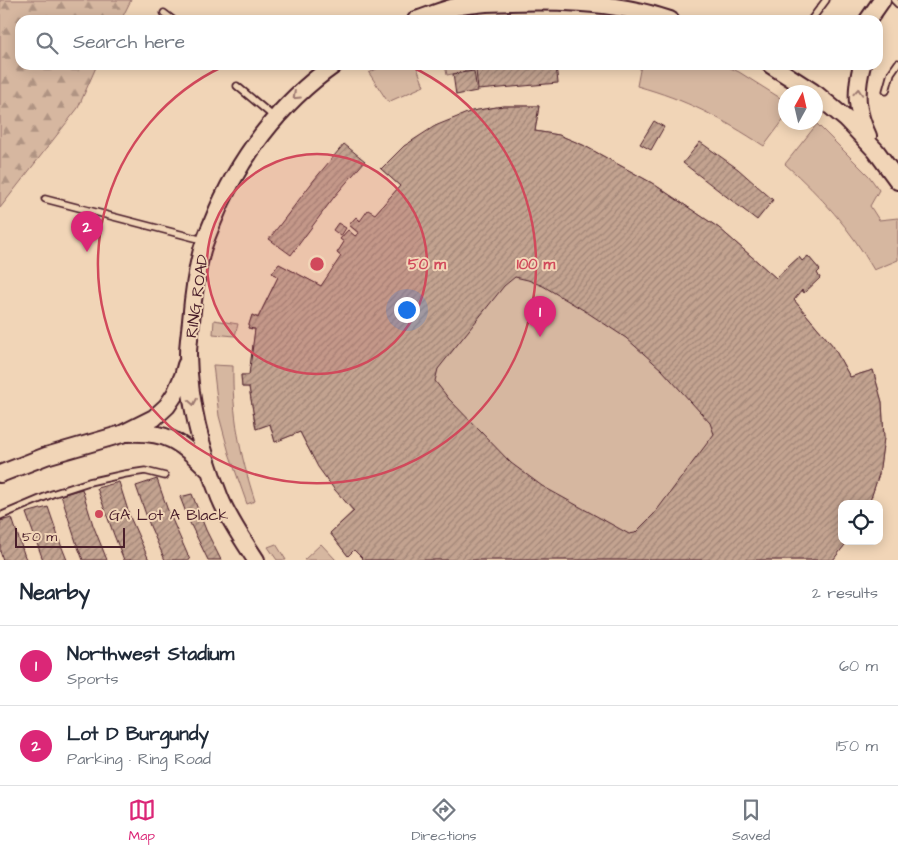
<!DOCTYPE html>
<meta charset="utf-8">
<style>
body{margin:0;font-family:"Architects Daughter",sans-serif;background:#f2f2f3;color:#1f2937}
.controls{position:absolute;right:15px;bottom:15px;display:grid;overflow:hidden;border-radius:10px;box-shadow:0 2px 12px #0003}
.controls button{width:45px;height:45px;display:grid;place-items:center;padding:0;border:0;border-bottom:1px solid #e0e1e3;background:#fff;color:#1f2937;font:25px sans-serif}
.compass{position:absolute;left:778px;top:85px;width:45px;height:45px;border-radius:50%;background:#fff;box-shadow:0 2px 12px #0003;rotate:8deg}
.scale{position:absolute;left:15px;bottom:12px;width:110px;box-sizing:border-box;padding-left:5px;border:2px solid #4a1f2b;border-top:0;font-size:14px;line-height:18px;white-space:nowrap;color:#4a1f2b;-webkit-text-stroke:4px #f1d5b7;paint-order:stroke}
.you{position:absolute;left:406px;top:309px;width:18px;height:18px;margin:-12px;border:4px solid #fff;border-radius:50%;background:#1a73e8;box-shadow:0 0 0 8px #1a73e833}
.badge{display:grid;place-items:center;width:32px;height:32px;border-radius:50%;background:#db2777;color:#fff;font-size:16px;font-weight:700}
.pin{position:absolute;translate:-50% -41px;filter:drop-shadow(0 1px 2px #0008)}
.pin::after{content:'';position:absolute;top:26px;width:18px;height:15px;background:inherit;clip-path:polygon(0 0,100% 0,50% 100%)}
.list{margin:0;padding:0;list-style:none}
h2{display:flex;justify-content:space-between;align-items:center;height:65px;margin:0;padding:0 20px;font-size:21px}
h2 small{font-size:16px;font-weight:400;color:#747a83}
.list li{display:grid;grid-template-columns:32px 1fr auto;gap:15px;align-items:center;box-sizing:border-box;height:80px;padding:0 20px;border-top:1px solid #e0e1e3}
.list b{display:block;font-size:19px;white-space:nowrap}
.list p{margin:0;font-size:16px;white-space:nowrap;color:#747a83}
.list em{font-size:16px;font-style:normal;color:#747a83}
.icon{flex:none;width:28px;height:28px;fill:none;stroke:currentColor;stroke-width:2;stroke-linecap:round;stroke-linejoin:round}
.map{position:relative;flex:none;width:898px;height:560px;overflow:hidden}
.search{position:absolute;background:#fff;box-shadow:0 2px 12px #0003;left:15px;right:15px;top:15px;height:55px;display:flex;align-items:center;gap:12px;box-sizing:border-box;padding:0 18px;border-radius:15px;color:#747a83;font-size:19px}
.sheet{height:225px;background:#fff}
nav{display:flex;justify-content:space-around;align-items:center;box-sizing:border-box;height:70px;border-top:1px solid #e0e1e3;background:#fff;font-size:14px;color:#747a83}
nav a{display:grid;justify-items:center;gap:2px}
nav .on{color:#db2777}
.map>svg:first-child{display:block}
</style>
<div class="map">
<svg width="898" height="560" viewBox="0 0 898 560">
<defs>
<pattern id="forest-firs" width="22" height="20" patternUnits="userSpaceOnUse" patternTransform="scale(1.25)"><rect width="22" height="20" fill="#d6b7a0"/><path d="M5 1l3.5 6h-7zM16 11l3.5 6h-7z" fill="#b09483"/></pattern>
<pattern id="building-hatch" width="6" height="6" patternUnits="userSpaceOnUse" patternTransform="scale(1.25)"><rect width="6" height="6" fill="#c3a390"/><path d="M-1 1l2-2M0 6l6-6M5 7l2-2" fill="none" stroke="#a08476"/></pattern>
</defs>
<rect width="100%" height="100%" fill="#f1d5b7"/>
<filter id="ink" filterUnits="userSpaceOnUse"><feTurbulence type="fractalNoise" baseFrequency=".02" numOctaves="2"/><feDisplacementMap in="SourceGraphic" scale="10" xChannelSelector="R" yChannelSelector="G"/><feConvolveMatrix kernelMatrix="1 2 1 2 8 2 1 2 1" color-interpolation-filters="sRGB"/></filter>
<g filter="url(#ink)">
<path fill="#d6b7a0" stroke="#906b66" d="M384,65h32l8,21 -36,16 -19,-29z
M445,65h52l-50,10z
M641,65h83l15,7 46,29v17l-21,28c-43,-28 -77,-46 -127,-60z
M503,106h36l-4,25 24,4 24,10 69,38 67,45 57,50 23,-21 3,4 6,-5 12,14 -3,3 3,5 -16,15 -2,-2 -8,9 39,46 17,31 23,-7 9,32 2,36 -5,36 -10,30h-27v37h6l-15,19h-469l-10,-10 -6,6 -18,-23 23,-22c-21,-25 -39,-49 -53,-79l-25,10 -5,-18 -14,5 -7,-42h-7l-1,-12h8l6,-45 -7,-2 4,-13 6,2 20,-40 -6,-4 7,-9 42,22 20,-29 -4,-4 7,-11 -4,-3 8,-9 7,6 3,-3 -9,-8 7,-8 5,4 14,-7 25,-28 -20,-18 1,1 23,-23 68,-35z
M817,124l52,52 10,14 -9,16 9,14 19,-2v42l-24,10c-25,-43 -52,-73 -89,-106z
M214,320l24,4 -3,12 -22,-2z
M213,365l20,1c-1,49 7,89 22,135l-8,3 -18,-51 -10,-37z
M276,544l10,16h-9l-9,-13z
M321,544l15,16h-32z"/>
<path fill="url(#forest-firs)" stroke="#906b66" d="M0,0h131l-10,20h-101v45h77l-19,43 -78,100z"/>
<path fill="url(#building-hatch)" stroke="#4a1f2b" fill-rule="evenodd" d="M540,65h16l2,18 -80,7 -2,-20z
M474,71l3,20 -21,4 -3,-21z
M503,106h36l-4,25 24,4 24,10 69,38 67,45 57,50 23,-21 3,4 6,-5 12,14 -3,3 3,5 -16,15 -2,-3 -8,10 39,46 17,31 23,-7 9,32 2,36 -5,36 -10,30h-27v37h6l-15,19h-469l-10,-10 -6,6 -18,-23 24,-22 -20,-22 -16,-22 -18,-35 -25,10 -5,-18 -14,5 -7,-42h-7l-1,-12h8l6,-46 -7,-1 4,-13 6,3 20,-41 -6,-4 7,-9 42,22 20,-30 -4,-3 7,-11 -4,-3 8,-9 7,6 4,-3 -10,-8 7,-8 4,4 8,-11 7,4 25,-28 -20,-18 1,1 23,-23 31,-20 37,-15zM515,277l13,3 15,6 42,25 41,27 36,32 48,53 4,11 -60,80 -19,19 -6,1 -87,-48 -31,-23 -62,-64 -14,-18 3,-12 66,-83z
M654,121l10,6 -13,23 -11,-6z
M700,142l38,27 35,31 -16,20 -74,-57z
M344,144l21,17 -31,36 -43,58 -22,-16 45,-59z
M338,223l8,5 -5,8 -8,-6z
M157,479l10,29 23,52h-25l-15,-34 -14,-40z
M119,482l11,35 19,43h-25l-10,-25 -17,-47z
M82,489l11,36 14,35h-24l-7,-18 -15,-47z
M192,494l14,36 15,30h-13l-18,-37 -10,-26z
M48,507l13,38 6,15h-24l-17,-47z
M12,518l13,39 2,3h-24l-3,-9v-30z"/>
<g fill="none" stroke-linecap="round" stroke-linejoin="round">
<defs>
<path id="lane" d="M894,0l4,4
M164,13l9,7
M811,20l15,-20
M237,86l37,31
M886,91l5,-18 7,-10
M45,199l158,41
M0,516l52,-22 37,-12 36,-8 20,-3 20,5"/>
<path id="secondary" d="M416,20c13,-4 26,-10 39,-13 10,-2 21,-3 31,-4 60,-3 126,-3 184,17
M868,20l14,-20
M771,65l42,27
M862,65c-7,27 -6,46 6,71
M816,94l30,25 30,32 22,30
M127,433c40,-2 53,8 81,36
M0,474l46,-18 76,-22 32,-16 13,-12 8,-12 8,-18 3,-11
M256,560c-13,-20 -27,-40 -36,-62 -18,-45 -31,-95 -32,-143 0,-12 2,-23 3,-34 2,-24 5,-48 11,-71 3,-10 7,-19 11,-29 24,-61 67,-118 121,-156"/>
</defs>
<use href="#lane" stroke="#4a1f2b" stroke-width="9"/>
<use href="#secondary" stroke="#4a1f2b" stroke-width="20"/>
<use href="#lane" stroke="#f1d5b7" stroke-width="5.5"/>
<use href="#secondary" stroke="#f1d5b7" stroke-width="16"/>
</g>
<defs><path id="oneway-chevron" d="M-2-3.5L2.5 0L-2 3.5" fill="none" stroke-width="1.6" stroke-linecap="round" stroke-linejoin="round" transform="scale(1.25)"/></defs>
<g stroke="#9e7a71">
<use href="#oneway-chevron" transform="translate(858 92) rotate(-86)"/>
<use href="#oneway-chevron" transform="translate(296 96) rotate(137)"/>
<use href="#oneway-chevron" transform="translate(193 402) rotate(80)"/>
</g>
</g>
<circle cx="317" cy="264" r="110" fill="#d1495b" fill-opacity=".12"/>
<g fill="none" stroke="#d1495b" stroke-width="2.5">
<circle cx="317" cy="264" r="110"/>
<path d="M410 66A219 219 0 1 1 224 66"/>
</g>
<circle fill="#d1495b" stroke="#f1d5b7" stroke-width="2" cx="99" cy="514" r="5"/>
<g text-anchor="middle" stroke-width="4" stroke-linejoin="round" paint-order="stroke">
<g font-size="16" fill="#4a1f2b" stroke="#f1d5b7">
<text transform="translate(196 296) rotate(-82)" y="6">RING ROAD</text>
</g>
<g font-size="16" fill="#4a1f2b" stroke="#f1d5b7" text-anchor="start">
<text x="109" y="520">GA Lot A Black</text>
</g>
</g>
<circle cx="317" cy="264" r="8" fill="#d1495b" stroke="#f1d5b7" stroke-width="2.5"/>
<g font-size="15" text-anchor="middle" font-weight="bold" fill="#d1495b" stroke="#f1d5b7" stroke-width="4" stroke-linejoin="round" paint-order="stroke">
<text x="427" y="269">50 m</text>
<text x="536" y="269">100 m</text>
</g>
</svg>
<div class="controls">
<button><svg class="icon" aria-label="locate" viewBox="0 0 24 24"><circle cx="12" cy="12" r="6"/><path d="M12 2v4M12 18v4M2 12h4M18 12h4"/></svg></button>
</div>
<svg class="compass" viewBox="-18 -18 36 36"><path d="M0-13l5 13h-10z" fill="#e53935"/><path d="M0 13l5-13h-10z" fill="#747a83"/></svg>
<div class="scale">50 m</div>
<div class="you"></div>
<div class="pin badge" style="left:540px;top:337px">1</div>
<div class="pin badge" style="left:87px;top:252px">2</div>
<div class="search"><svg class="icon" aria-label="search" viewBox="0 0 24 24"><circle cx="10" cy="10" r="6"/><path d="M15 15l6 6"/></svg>Search here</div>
</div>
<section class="sheet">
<h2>Nearby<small>2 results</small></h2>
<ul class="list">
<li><span class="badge">1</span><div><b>Northwest Stadium</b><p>Sports</p></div><em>60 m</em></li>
<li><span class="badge">2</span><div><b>Lot D Burgundy</b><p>Parking · Ring Road</p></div><em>150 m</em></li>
</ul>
</section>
<nav>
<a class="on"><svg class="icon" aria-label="map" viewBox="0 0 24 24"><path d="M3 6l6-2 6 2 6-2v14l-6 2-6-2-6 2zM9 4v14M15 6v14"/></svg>Map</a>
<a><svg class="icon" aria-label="directions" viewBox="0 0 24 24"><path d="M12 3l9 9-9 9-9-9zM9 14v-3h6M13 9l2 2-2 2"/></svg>Directions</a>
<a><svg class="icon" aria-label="saved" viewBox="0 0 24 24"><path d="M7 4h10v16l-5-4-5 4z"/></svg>Saved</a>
</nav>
